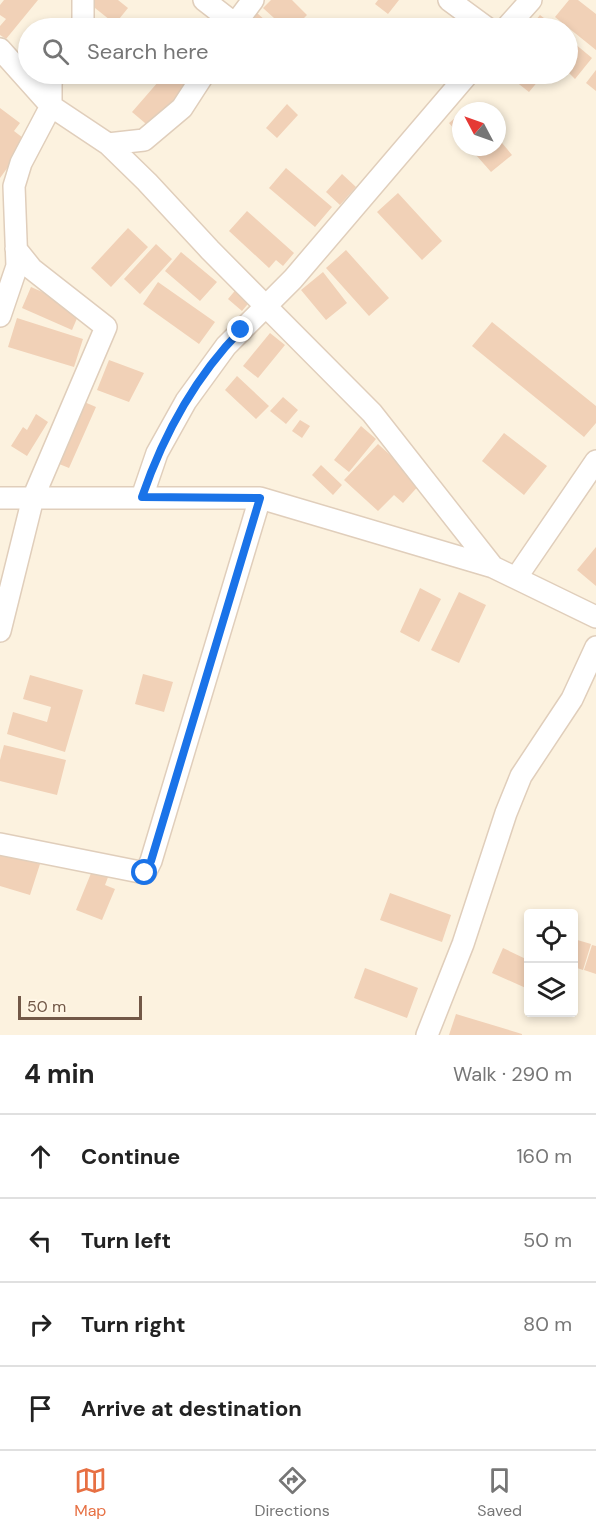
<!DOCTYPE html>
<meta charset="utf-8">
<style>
body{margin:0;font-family:"DM Sans",sans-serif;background:#f6f6f6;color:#222}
.controls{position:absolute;right:18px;bottom:18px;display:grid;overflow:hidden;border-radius:6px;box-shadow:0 3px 9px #0003}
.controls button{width:54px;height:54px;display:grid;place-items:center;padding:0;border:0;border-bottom:2px solid #e0e0e0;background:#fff;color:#222;font:30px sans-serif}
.compass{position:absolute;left:452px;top:102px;width:54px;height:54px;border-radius:50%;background:#fff;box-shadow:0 3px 9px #0003;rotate:311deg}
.scale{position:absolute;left:18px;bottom:15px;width:124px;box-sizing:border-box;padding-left:6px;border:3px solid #725847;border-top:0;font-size:16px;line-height:21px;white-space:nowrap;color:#725847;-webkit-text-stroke:4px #fff6e5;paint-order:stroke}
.stop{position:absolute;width:18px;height:18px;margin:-14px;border:4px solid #1a73e8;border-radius:50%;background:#fff}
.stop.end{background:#1a73e8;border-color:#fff;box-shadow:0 2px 6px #0008}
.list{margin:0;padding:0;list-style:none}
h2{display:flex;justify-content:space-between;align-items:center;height:78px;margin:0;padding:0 24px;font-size:26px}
h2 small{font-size:20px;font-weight:400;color:#767676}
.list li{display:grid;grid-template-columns:39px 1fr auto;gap:18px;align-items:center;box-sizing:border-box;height:84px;padding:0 24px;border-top:2px solid #e0e0e0}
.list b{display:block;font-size:22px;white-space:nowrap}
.list em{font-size:20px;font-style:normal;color:#767676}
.icon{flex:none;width:33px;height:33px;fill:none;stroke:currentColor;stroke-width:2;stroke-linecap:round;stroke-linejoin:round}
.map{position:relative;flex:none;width:596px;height:1035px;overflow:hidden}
.search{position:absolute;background:#fff;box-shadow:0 3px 9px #0003;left:18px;right:18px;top:18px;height:66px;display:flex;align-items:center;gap:15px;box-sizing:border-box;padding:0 21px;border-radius:33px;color:#767676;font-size:22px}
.sheet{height:414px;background:#fff}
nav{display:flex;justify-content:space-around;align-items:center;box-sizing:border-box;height:84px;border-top:2px solid #e0e0e0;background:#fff;font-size:16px;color:#767676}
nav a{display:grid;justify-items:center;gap:3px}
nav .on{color:#e77043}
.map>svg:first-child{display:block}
</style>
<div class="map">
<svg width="596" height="1035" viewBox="0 0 596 1035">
<rect width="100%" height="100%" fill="#fcf2df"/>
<path fill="#f1d1b7" d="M4,0h34l-32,39 -6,-4v-9l6,-7 -6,-4v-10z
M85,0h33l10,8 -13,16z
M271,0h21l15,15 -13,13h-9l-22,-20z
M378,0h21l-11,14 -13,-10z
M569,0h9l18,14v36l-41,-33z
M257,13l17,15h-31z
M540,15l17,13h-28z
M568,38l24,20 -17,21 -7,-7z
M596,70v21l-10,-8z
M165,74h22l6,5 -41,50 -20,-17z
M506,74h38l-15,18z
M287,104l11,11 -21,23 -11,-10z
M0,108l20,15 -6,8 13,10 -27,37z
M461,113v24l-12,-14z
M497,137l15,18 -21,17 -22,-25h28z
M286,168l46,39 -17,20 -46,-39z
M342,174l14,13 -16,18 -14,-13z
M398,193l44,48 -20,19 -45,-48z
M247,211l47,42 -11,13 -7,-6 -7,8 -40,-37z
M128,228l20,19 -37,40 -20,-19z
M156,244l16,15 -32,35 -16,-15z
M346,250l43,48 -20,18 -43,-48z
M181,252l36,30 -17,19 -35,-30z
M323,272l24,31 -21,17 -25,-30z
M158,282l57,40 -16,22 -56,-40z
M31,287l50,22 -9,21 -50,-22z
M238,287l14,12 -10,12 -14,-12z
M17,318l66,21 -9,28 -66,-20z
M492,322l104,84v17l-12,14 -112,-91z
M270,333l15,12 -27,33 -15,-12z
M109,360l35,13 -15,29 -32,-12z
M237,376l32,30 -13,13 -31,-29z
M68,395l28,12 -27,61 -27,-11z
M283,397l15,13 -12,14 -16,-13z
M36,414l12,8 -21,34 -16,-10 12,-19 4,3z
M300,420l10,6 -8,12 -10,-7z
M361,426l15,13 -27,33 -15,-12z
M504,433l43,33 -23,29 -42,-34z
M378,444l43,39 -18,20 -9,-8 -16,16 -34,-31z
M321,465l21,20 -9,10 -21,-20z
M596,547v39l-19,-16z
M420,588l21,11 -22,43 -19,-10z
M459,592l27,13 -27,58 -28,-13z
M143,674l30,8 -9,30 -29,-8z
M30,675l53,15 -18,62 -58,-18 6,-22 34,10 4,-15 -28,-8z
M4,745l62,15 -9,35 -57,-14v-21z
M0,852l40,12 -10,31 -30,-9z
M94,866l16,6 -5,13 10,4 -13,31 -26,-10z
M390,893l61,22 -9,27 -62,-22z
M574,939l17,5 -8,26 -9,-3z
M592,945l4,1v28l-12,-4z
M503,948l25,12v29l-36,-16z
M365,968l53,20 -11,30 -53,-20z
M456,1014l66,20v1h-73z"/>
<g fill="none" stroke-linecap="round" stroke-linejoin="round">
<defs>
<path id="minor" d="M204,0l31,24
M449,0l38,28
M80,28l3,-6v-22
M232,28l21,-28
M506,28l25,-28
M0,49l51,57 57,38 39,38 63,68 162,163 121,154
M108,144l36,-4 38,-32 22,-34
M0,316l17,-50 -3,-80 7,-23 30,-57v-24l4,-8
M142,497l15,-44 29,-52 40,-55 67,-67 175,-205
M0,498h260l233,69 103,50
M516,578l80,-117
M0,631l33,-133 73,-171 -74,-58 -16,-20
M0,844l145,29 6,-12 109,-363
M427,1035l36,-91 43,-131 15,-37 51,-77 24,-52"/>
</defs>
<use href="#minor" stroke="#e0cebb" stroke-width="24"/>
<use href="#minor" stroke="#fff" stroke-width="21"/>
</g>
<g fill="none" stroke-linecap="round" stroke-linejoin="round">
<path stroke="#1a73e8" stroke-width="8" d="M145,873l6,-12 109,-363 -118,-1c21,-61 53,-120 99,-167"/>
</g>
</svg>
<div class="controls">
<button><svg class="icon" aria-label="locate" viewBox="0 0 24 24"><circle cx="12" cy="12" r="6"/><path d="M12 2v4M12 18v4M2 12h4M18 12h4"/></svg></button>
<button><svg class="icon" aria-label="layers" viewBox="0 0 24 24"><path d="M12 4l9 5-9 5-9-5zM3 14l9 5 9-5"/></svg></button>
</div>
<svg class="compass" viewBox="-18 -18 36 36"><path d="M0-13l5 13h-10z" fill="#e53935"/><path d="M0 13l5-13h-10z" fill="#767676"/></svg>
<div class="scale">50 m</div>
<div class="stop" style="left:145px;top:873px"></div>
<div class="stop end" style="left:241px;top:330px"></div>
<div class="search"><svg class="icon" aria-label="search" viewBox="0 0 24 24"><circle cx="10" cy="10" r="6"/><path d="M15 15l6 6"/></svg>Search here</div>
</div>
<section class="sheet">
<h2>4 min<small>Walk · 290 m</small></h2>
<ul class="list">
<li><svg class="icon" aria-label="ahead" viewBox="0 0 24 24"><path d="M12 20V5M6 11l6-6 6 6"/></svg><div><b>Continue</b></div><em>160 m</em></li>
<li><svg class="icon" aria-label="left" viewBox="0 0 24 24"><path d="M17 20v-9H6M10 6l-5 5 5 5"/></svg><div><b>Turn left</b></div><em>50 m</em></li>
<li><svg class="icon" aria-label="right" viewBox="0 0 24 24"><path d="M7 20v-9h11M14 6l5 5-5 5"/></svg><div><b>Turn right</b></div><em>80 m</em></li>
<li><svg class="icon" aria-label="arrive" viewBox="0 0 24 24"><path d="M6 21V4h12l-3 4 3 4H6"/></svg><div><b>Arrive at destination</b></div></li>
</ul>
</section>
<nav>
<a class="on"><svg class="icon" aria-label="map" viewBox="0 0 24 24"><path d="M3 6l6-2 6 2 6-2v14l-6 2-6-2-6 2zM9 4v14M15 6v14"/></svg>Map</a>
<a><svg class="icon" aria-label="directions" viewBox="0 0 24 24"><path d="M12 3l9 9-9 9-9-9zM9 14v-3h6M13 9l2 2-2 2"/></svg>Directions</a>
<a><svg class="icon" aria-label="saved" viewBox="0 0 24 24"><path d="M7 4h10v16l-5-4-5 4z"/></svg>Saved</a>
</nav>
